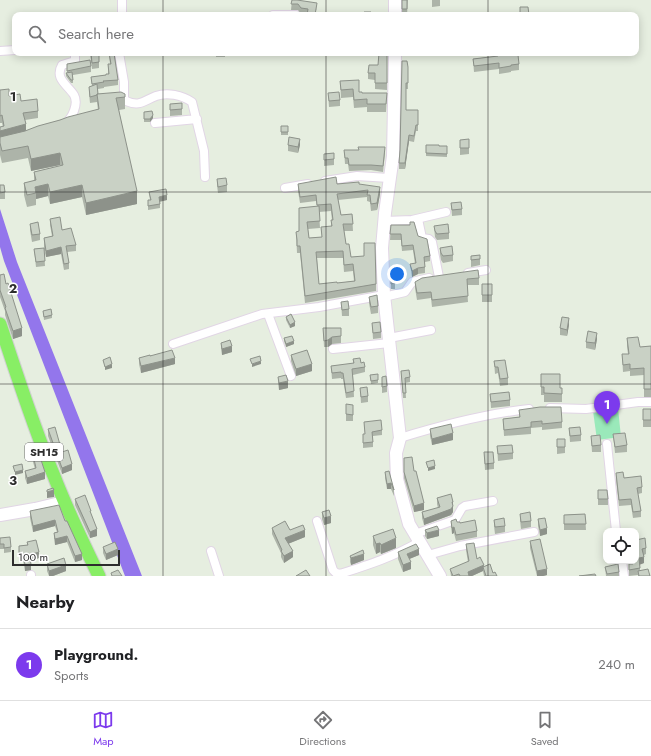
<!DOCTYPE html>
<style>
body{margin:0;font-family:Jost,sans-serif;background:#f2f2f2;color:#202124}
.controls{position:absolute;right:12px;bottom:12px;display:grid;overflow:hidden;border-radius:8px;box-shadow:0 2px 10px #0003}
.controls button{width:36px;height:36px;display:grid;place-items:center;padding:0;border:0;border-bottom:1px solid #e0e0e0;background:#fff;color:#202124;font:20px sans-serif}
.scale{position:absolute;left:12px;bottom:10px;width:108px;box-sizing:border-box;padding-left:4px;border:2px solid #2d2d2d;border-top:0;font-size:11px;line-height:14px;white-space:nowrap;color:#2d2d2d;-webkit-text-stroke:3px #fff;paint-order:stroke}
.you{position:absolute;left:397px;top:274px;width:14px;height:14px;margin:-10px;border:3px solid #fff;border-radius:50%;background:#1a73e8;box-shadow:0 0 0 6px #1a73e833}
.badge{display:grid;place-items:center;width:26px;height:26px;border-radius:50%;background:#7c3aed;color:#fff;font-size:13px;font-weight:700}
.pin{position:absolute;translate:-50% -33px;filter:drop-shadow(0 1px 2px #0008)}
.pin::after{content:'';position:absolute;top:21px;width:14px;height:12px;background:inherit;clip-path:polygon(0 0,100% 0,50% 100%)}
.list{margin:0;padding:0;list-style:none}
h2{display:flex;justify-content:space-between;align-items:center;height:52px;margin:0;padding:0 16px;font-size:17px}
h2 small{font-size:13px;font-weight:400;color:#757577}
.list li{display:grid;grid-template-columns:26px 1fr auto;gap:12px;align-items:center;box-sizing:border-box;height:72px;padding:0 16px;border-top:1px solid #e0e0e0}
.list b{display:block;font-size:15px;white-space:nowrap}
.list p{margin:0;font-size:13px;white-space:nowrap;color:#757577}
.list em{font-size:13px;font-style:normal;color:#757577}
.icon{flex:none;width:22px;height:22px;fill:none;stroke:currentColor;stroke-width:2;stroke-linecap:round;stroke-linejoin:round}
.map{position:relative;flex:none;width:651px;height:576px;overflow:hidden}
.search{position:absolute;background:#fff;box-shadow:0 2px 10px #0003;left:12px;right:12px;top:12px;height:44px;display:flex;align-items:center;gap:10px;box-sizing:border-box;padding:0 14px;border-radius:8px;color:#757577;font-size:15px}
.sheet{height:124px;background:#fff}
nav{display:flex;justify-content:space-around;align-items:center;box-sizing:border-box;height:56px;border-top:1px solid #e0e0e0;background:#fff;font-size:11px;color:#757577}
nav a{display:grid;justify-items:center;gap:2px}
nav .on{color:#7c3aed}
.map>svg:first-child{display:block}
</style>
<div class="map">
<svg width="651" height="576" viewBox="0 0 651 576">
<rect width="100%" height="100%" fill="#e6eee0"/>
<path fill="#9ae9ba" d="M618,408l3,29 -24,3 -4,-29z"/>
<path fill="#9376ec" d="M0,209l17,53 125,314h-17l-121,-315 -4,-14z"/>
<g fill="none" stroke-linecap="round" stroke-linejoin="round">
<defs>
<path id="street" d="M122,15v-15
M273,15h23
M0,51l15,-1
M119,53l5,29v16l2,3c14,6 17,0 30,-5 11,-4 26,-1 36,6l12,49 1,26
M155,123l42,-4
M65,124c7,-6 14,-20 9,-29 -6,-10 -20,-16 -12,-30l13,-4v-8
M325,181l32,-5 32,2
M285,188l23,-4
M418,219l4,19 7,1 3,3 7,35
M384,221l28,-1 34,-8
M468,273l18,-3
M384,297l21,-5 7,-10 17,-4
M268,314l23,62
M389,338l42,-8
M173,344l89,-30 57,-7 65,-12
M333,349l56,-6
M550,408l36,1 52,-7h13
M400,438c42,-13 85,-24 129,-29
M607,444l9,87
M317,521l16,49 3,3 4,1c28,-9 53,-17 79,-32
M415,534l40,-14 7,-12 3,-2 28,-5
M211,551l8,25
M428,555l32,-9 74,-14
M622,561l2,15
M31,575v1"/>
<path id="secondary" d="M395,0v15
M395,53l-2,103 -8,57 -3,35 2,47 16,143 -4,15 1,26 12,45 31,52
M0,515l35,-6 29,-7"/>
<path id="primary" d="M0,324c17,51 33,102 54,152 13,34 29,67 45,100"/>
</defs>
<use href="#street" stroke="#e1d5e5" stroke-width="10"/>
<use href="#secondary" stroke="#e1d5e5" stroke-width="14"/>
<use href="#primary" stroke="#d1d1d1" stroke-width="15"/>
<use href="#street" stroke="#fff" stroke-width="8"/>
<use href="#secondary" stroke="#fff" stroke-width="12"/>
<use href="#primary" stroke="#88ee65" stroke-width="13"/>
</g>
<path fill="#adb4a9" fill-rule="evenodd" d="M292,0l25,9 -10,5h-6l-3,-4h-7z
M402,0h6l-1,15h-5z
M432,0h8v6l-8,1z
M90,53h9v15l-7,1z
M109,53h5l4,27v5l-14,2v1l-6,1v5l27,3v12l-6,1 18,94 -51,11 -4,-18 -32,7 -2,-8 -12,3v6l-9,2 -3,-12v-12l10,-2v-9l27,-6 -1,-1 -29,6 -3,-13 -26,5 -2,-8v-28h3l-1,-4h-2v-33l9,6 12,5 17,10v7l-13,2 1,11 34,-11 38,-10 -1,-8 -7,1 -1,-10v-6l3,-1 -1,-9 15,-2 2,-1v-10h2z
M216,53h9v4h-9z
M387,53v37l-12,-1v-9l-7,-1v-6l10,-8z
M497,53h15v2l7,9v6l-8,1v1l-12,2v-5l-25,3 -1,-13 24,-3z
M402,61l6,6v22h-2v21h12v21h-2l-2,11 -5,-1 -4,28h-6v-6l1,-13z
M67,64l24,2v6l-18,3v8h-2l-5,-7v-3h1z
M340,81l19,11 3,1h25l-1,19h-19v-5l-13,1 -1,-11 -12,1z
M328,93l12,7v6l-11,1z
M170,104l12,5v6l-12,1z
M144,115l9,3 -3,4h-6z
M281,126h7v9h-7z
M460,140l9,8v6l-9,1z
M288,145h12l-2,8 -10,-2z
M426,145l13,1 8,8v3l-21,-1z
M344,150l41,3 -2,19 -12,-2 -22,1 -1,-7h-3z
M334,153v12l-10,1v-12z
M217,179l10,6v7l-9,1 -1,-8z
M298,184h61l21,10 -3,16 -6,1 -1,-9 -3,-1v-4l-29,3 3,15 11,-1 1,17h-9l2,13 5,13 25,27v7l-71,12 -5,-50h-3l-1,-21 3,-1 18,-24 -1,-6 -16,2 -2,-12zM331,211l1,9h-1v7h-10l1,10 -13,1 -1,-9 12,-1 -1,-16zM317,258h26l1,14 9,-1 1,10 -17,2 -18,1z
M0,185l5,7v7h-5z
M149,192l18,8 -7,1v7l-12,2v-10h2z
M451,203l11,6v6l-10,1z
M50,219l12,11 14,15v6l-9,1 2,11v6l-5,1 -3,-16 -15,3 -2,-8 1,17 -9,1 -2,-18 10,-1v-10l8,-2 -2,-11z
M30,224l10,10v6l-8,2 -2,-12z
M391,225l27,11 12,20v5l-5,1v11l-7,1 -6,3 -2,-13h5l-2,-14 -11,1 -1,-11h-11z
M434,226l15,7v6l-12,1 -2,-3z
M440,248l13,7v6l-10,2 -2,-3 -1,-6z
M480,255v10l-9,2v-11z
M391,272l9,5v5l-5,1v6h-4z
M0,275l6,9 16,52 -9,3 -8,-24v-4l-5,-14z
M479,278v7h-12l1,17 -36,5 -1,-9 -14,2 -2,-12v-6z
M482,284h10v18h-10z
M369,297l9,9v7l-7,1 -2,-11z
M341,302l8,7v7h-7z
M43,311l9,4v3l-8,2z
M286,317l9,9 -5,2 -4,-8z
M372,323l9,9v6l-8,1z
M569,325l-2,11 -7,-1v-7z
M323,328h18v15l-9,1 -4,3h-4z
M284,338l10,6 -8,3 -2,-6z
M627,338l13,9 11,-1v51h-7v-22l-14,1v-5l-7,1 -1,-18h6l-1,-8z
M597,339l-2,11 -9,-2v-6z
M221,343l11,9 -10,3 -1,-6z
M291,355l21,16 -16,5 -5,-15z
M150,356l25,8 -34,9 -2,-9v-6z
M353,359l8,4 4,4v5l-12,3 1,22 -8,1 -3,-19h-2v-1l-9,1 -1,-13 22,-2z
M494,361l14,17v7l-8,1 -2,-13 -3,1z
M401,371l9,6v5l-5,1 1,15h-3z
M541,374l19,14h2v14h-18v-7h-3z
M370,375l8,5v3l-7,1z
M278,377l10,11 -9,2 -1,-7z
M382,377l5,9v6l-5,1z
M360,388l8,8v6l-7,1z
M490,394l20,6v6l-19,2z
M643,409h8v18h-8z
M519,410l43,12v6l-20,2v-3l-11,1v6l-27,2 -1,-17 16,-2z
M353,411v10h-7v-7z
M364,422l18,8v5l-9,1v11l-10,1v-14h2z
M569,428l12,7v6l-11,1z
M48,429l14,23 10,18 -10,4 -14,-38z
M430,429l23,11 -21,5 -2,-9z
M613,434l14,11v7l-12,1z
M591,436l10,9v7h-9z
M557,439h8v14l-8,1z
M497,446l16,7v6l-15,2z
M484,452l10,11v6l-9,1z
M33,455l12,24 -18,5 -2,-6v-7l10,-2 -2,-7z
M404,458l10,13 10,39 -10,2 -10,-34z
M389,471l5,19v6l-3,-7h-4l-2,-11v-6z
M616,473l8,5 18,9v6l-4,1 3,17v6l-8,1 -2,-13 -12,1 -3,-27z
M598,490l10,9v6h-10z
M437,498l16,10v4l-2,3 -27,10 -2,-7v-6l16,-4 -1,-4z
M75,499l16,15 6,22 -7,2 -15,-33z
M30,511l35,10 17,39 -7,2 -8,-20 -12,3 -1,-6v-6l3,-1 -2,-6 -22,6 -3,-14z
M322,512l9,11 -7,2 -2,-6z
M520,514l11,7v6l-10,2 -1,-9z
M585,514l1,16h-22v-15z
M538,519l9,15 -7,2 -2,-10z
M494,520l11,6v6l-10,2 -1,-8z
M451,521l9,2 17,8v6l-21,4 -2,-8 -2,1 -1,-7z
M272,528l18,2 15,7 -17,7 5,13 -9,6 -3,-6v-4l-9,-19z
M425,530l14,6 -12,3 -2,-3z
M373,536l23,12 -15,6 -1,-2 -4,2 -3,-9z
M0,538l11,9v5l-7,1v-4h-4z
M636,540l10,8v6l-2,1v8l-4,1v7l10,5h-12v-1l-9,1v-12h3l-1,-3h5z
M530,541l17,34 -4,1h-6l-7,-28z
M27,542l12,16 -9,3 1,9 -6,1 -2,-11h-4v-14l8,-1z
M466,544l11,15 7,8 9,6 4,3h-13l-1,-5 -11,5h-21l-1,-7 18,-7 -2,-12z
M103,547l15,8 -12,5 -3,-7z
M398,552l21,3 -10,4 2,10 -8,3 -5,-13z
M350,556l14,4 -13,5 -1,-3z
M47,564l19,7 -13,5h-4l-2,-5z
M605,567l14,5v4h-13z"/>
<path fill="#8d928a" d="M153,115v3l-3,4v-3z
M26,124v8l-26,6v-7z
M409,135v6l-4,28v-6z
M300,139v6l-2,8v-6z
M60,153v12l-29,6v-12z
M48,184v12l-12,3v-6l-1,-6z
M82,185v12l-32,7v-12z
M380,187v7l-3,16v-7z
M137,191v13l-51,11v-12z
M167,195v5l-8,2v-5z
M61,247v7l-15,3v-6z
M418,268v6l-6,3v-6z
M569,318v7l-2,11v-6z
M295,322v4l-5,2v-3z
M22,328v8l-9,3v-8z
M597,333v6l-2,11v-7z
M332,337v7l-4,3v-7z
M294,341v3l-8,3v-3z
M232,346v6l-10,3v-6z
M175,358v6l-34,9v-7z
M261,361v3l-9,3v-3z
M112,364v4l-7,2v-3z
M312,364v7l-16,5v-7z
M288,381v7l-9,2v-7z
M453,433v7l-21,5v-6z
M72,464v6l-10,4v-6z
M435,466v3l-7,2v-3z
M23,470v3l-8,2v-3z
M45,472v7l-18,5v-6z
M391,483v6h-4v-5z
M54,490v7l-7,1v-6z
M452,502h1v10l-2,3 -27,10v-6z
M424,503v7l-10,2v-6z
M331,516v7l-7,2v-7z
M55,520v6l-22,6v-6z
M454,527v6l-2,1v-6z
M547,528v6l-7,2v-6z
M97,529v7l-7,2v-6z
M305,530v7l-20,8v-7z
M439,530v6l-12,3v-6z
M67,536v6l-12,3v-6z
M396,538v10l-15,6v-9z
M380,543v9l-4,2v-10z
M118,549v6l-12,5v-6z
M419,549v6l-12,5v-6z
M293,551v6l-9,6v-7z
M39,552v6l-10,3v-6z
M82,554v6l-7,2v-6z
M364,554v6l-13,5v-7z
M644,557v6l-5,2v-7z
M411,562v7l-8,3v-7z
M31,564v6l-6,1v-6z
M66,565v6l-13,5h-4v-5z
M484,565v4l-1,-2v4l-11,5h-4v-4z
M547,569v6l-4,1h-6v-5z"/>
<path fill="#c9d1c5" stroke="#8d928a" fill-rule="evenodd" d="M292,0h5l20,3 -2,12h-8l1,-6 -7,-1 -3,-4h-7z
M402,0h5v9h-5z
M520,7h8l1,8h-9z
M364,12h7v3h-7z
M446,13h7v2h-7z
M91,53h8v9l-7,1z
M109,53h5l4,27 -15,1 1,1 -12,2 -1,-7 15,-2v-1h3l-1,-10h3z
M379,53h8v30h-12v-10h-7l1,-8h9z
M498,53h14v2h6l1,9 -8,1v1l-12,2v-5l-25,3 -1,-7 25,-3z
M90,60l1,6 -24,5v-7z
M402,61h5l1,6v16h-2v27h12v15h-2l-2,11 -5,-1 -4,28h-6l1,-13z
M72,72l1,8h-2l-5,-7z
M359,80v12h3v1h25l-1,11h-19v-5l-13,1 -1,-11 -12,1 -1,-9z
M97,84l1,10h-1v1l-7,2 -1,-10z
M9,89v7l11,-2 1,7 16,-2 1,12 -15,2 3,11 -26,7v-4l4,-1 -2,-11 -2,1v-26z
M121,92l4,2v3l-9,1 21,93 -51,12 -4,-18 -32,7 -2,-8 -13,3 1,6 -9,2 -3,-12 12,-3 -2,-8 29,-7 -3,-12 -29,6 -3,-13 -26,5 -2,-8v-6l25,-6 13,-5 22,-6 8,-3 31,-8 -2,-15z
M339,92l1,8 -11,1 -1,-8z
M182,103v6l-12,1v-6z
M152,111l1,4 -3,4h-6v-7z
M281,126h7v6h-7z
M289,137l11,2 -2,8 -10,-2z
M469,139v9h-9v-8z
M426,145h13v1h8v8l-21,-1z
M358,147h27l-2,19 -12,-1h-22l-1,-7h-3l-1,-8h15z
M334,153v6l-10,1v-6z
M336,177l1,7 22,-2v2l21,3 -3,16 -6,1 -1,-9h-3l1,-5 -31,4 4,21 11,-1 1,10h-10l3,20h3l2,13 13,-1v-13h11l1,41 -71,12 -5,-50h-3v-6l-1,-8 3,-1v-23l20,-2 1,15 -13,1 2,16 13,-1 -1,-10 11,-1 -1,-6h2l-2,-16 -14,1 -1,-10 -16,2 -2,-13zM343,251l1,14 9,-1 2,17 -18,2v-1l-18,2 -3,-32z
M226,178l1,7 -9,2 -1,-8z
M0,185h4l1,7 -5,1z
M166,189l1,6 -8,2 1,7 -12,2v-6h3l-2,-8z
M461,202l1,7 -10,1 -1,-7z
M60,217l2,13 9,-2 5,17 -10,1 3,17 -5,1 -3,-17 -15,4 -2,-13 9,-2 -3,-17z
M38,222l2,12 -8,1 -2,-11z
M410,222h4l4,14 9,3 3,17 -6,1 1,10 -7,1 -6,3 -2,-7 6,-1 -3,-18 -11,1 -1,-12h-11l1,-9h19z
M448,224l1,9 -12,1 -2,-3 -1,-5z
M452,246l1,9 -10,1 -2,-3 -1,-5z
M44,248l1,13 -9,1 -2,-13z
M480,255v4l-9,1v-4z
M478,270l1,8 -12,1 1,17 -36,4 -1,-8 -14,1 -2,-11 7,-4z
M399,271l1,6h-5v6l-4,1v-12z
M4,274l2,10 2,-1 14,45 -9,3 -8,-23 1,-1 -6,-17v-15z
M482,284h10v11h-10z
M377,295l1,11 -7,1 -2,-10z
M348,301l1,8 -7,1 -1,-8z
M51,309l1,6 -8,2 -1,-6z
M291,314l4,8 -5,3 -4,-8z
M562,317l7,1 -2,12 -7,-2z
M380,322l1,10 -8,1 -1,-10z
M323,328h18v8l-9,1 -4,3 -4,1z
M588,331l9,2 -2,10 -9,-1z
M292,336l2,5 -8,3 -2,-6z
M638,337l2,10 11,-1v43h-7v-21l-14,1v-5l-7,1 -1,-11h7l-2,-16z
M230,340l2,6 -10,3 -1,-6z
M172,350l3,8 -34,8 -2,-8 11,-3v1z
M307,350l5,14 -16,5 -5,-14z
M260,356l1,5 -9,3 -2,-5z
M110,357l2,7 -7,3 -2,-7z
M360,358l1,5 3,-1 1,5 -13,2 2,22 -8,2 -3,-20h-2v-1l-9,1 -1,-7 23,-3 -1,-4z
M505,360l3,18 -8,1 -2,-12h-3l-1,-6z
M409,370l1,7 -5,1 1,15h-3l-2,-22z
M378,374v6l-7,1 -1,-6z
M541,374h19v14h2v6l-18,-1v-6h-3z
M286,375l2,6 -9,2 -1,-6z
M386,376l1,10 -5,1v-10z
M367,387l1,9 -7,1 -1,-9z
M509,392l1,8 -19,2 -1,-8z
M346,404l7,1v10l-7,-1z
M540,407h21l1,15 -20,2v-3l-11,1v5l-27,3 -1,-11 17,-2 -1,-7z
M643,409h8v11h-8z
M381,420l1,10 -10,2 1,10 -10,1v-9h2l-1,-12z
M451,424l2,9 -21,6 -2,-10z
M55,427l7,25 6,-2 4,14 -10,4 -14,-39z
M580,427l1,8 -11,1 -1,-8z
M625,433l2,12 -12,2 -2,-13z
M600,435l1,10 -9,1 -1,-10z
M557,439h8v8h-8z
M512,445l1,8 -15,1 -1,-8z
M484,452h9l1,11 -9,1z
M39,454l6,18 -18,6 -2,-7 11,-3 -3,-13z
M412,457l2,14h2l8,32 -10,3 -10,-34v-14z
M434,460l1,6 -7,2 -2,-6z
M22,464l1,6 -8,2 -2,-6z
M389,471l5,19 -3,-7 -4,1 -2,-12z
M623,472l1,6 17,-2 1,11 -5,1 4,23 -8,1 -2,-13 -12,1 -3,-27z
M53,488l1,2 -7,2v-2z
M598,490h9l1,9h-10z
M451,494l2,8h-1l1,4 -2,3 -27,10 -2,-7 18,-5 -3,-9z
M85,495l6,16h-1l7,18 -7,3 -15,-33z
M59,505l6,16h2l15,33 -7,2 -8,-20 -12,3 -1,-6 4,-1 -3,-12 -22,6 -3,-15z
M329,510l2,6 -7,2 -2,-6z
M530,512l1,9 -10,1 -1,-8z
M585,514l1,10h-22v-9z
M504,518l1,8 -10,1 -1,-7z
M545,518l2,10 -7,2 -2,-11z
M456,519l1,3h3v1l15,-3 2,11 -21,4 -2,-8 -2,1 -1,-7z
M285,521l5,9 13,-5 2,5 -20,8 8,13 -9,5 -3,-5 1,-1 -10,-22z
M437,526l2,4 -12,3 -2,-3z
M393,529l3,9 -15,7 -1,-2 -4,1 -3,-8z
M10,537l1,10 -7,1v-4h-4v-6z
M645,538l1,10 -4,1 2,8 -5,1 1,10 -11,2v-6h4l-1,-3h4v-21z
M540,539l7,30 -10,2 -7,-30z
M36,540l3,12 -10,3 2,9 -6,1 -2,-11h-4v-8l9,-1 -1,-3z
M115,542l3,7 -12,5 -3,-7z
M474,543l3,16 3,-2 4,8 -16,7 1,4h-9l-1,-2 -6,2 -3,-7 19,-8 -3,-17z
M416,544l3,5 -12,5 4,8 -8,3 -5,-13z
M363,550l1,4 -13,4 -1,-2z
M64,558l2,7 -17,6 -2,-7z
M490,564l3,9 2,-1 2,4h-11l-3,-9z
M618,564l1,8 -12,2 -2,-7z
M648,569l2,7h-11l-1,-5z
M118,570l4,6h-10l-1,-3z
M306,570l4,6h-14z
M595,574l1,2h-17z"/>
<path fill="none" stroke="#2d2d2d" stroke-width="1" stroke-opacity="0.55" d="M163,0v15M326,0v15M488,0v15M163,53v523M326,53v523M488,53v523M0,192h651M0,384h651"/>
<g text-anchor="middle" stroke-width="3" stroke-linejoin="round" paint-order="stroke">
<rect fill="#fff" stroke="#6c6c6c" stroke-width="1" x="25" y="443" width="38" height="18" rx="3"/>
<g font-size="11" font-weight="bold" fill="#2d2d2d">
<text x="44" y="456">SH15</text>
</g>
</g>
<g font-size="13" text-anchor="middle" font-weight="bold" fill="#2d2d2d" stroke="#fff" stroke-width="3" stroke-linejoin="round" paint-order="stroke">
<text x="13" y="101">1</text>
<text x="13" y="293">2</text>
<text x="13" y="485">3</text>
</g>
</svg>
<div class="controls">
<button><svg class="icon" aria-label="locate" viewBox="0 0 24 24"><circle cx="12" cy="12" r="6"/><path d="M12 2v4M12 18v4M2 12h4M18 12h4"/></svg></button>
</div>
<div class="scale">100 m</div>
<div class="you"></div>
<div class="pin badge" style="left:607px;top:424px">1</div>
<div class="search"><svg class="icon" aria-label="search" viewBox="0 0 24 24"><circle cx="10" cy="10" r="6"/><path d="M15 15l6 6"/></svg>Search here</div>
</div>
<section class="sheet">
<h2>Nearby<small></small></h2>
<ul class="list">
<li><span class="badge">1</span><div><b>Playground.</b><p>Sports</p></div><em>240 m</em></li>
</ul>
</section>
<nav>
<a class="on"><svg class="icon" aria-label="map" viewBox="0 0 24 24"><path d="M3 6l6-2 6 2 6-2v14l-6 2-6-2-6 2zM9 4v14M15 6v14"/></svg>Map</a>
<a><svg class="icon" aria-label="directions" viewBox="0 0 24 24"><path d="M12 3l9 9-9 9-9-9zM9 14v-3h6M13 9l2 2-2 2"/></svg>Directions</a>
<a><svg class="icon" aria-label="saved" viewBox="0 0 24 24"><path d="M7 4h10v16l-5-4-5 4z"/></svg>Saved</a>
</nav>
